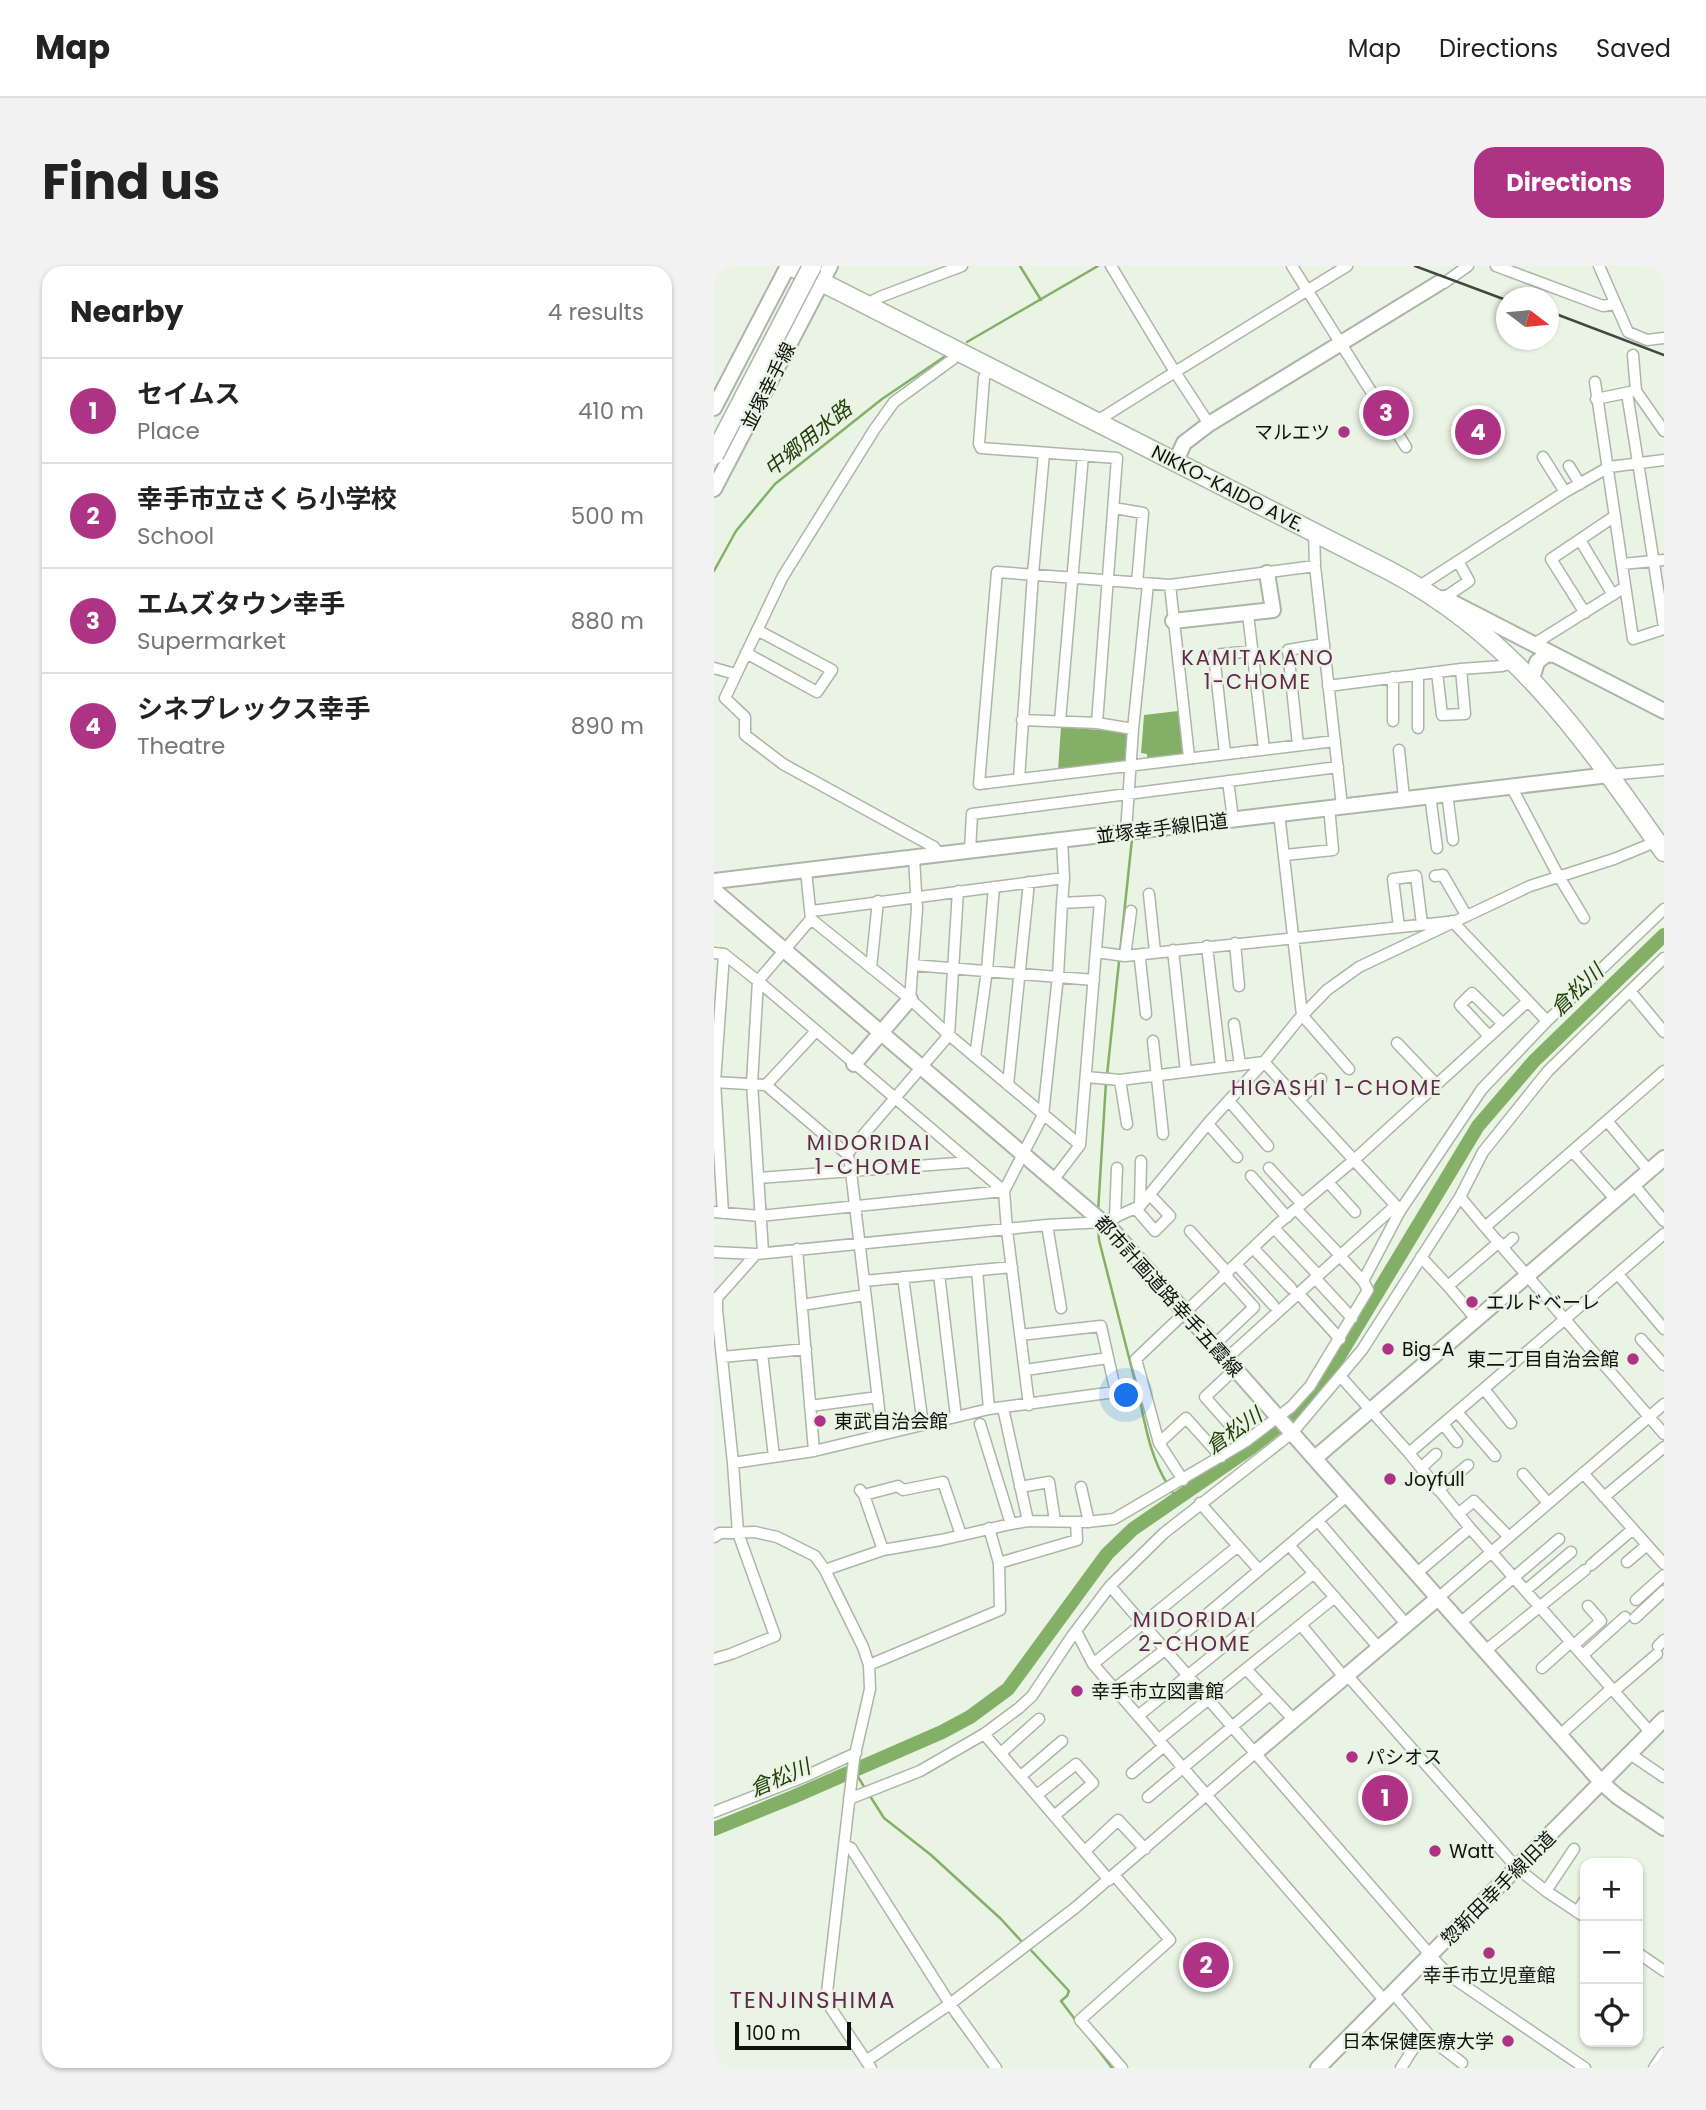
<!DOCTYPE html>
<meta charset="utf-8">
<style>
body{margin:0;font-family:Poppins,"Noto Sans JP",sans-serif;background:#f2f2f2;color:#222}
.controls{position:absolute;right:21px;bottom:21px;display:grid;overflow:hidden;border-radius:14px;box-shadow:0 2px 5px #0004}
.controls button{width:63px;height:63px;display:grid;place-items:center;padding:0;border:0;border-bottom:2px solid #e0e0e0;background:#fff;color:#222;font:35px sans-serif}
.compass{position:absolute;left:782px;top:21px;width:63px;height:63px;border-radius:50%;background:#fff;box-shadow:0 2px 5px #0004;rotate:106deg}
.scale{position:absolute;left:21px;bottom:18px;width:116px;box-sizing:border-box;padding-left:7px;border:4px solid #0f120d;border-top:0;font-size:19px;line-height:24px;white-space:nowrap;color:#0f120d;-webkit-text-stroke:5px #eaf4e5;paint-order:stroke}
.you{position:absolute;left:413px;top:1130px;width:24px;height:24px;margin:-18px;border:5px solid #fff;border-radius:50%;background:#1a73e8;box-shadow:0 0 0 10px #1a73e833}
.badge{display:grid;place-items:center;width:46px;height:46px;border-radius:50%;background:#af3385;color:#fff;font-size:23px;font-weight:700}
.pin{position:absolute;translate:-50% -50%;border:4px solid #fff;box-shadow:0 2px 7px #0006}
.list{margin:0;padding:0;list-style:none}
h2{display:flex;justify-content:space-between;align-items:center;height:91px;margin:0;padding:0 28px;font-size:30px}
h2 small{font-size:23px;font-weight:400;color:#767676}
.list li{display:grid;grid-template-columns:46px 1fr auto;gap:21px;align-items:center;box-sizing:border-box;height:105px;padding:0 28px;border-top:2px solid #e0e0e0}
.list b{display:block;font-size:26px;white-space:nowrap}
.list p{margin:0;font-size:23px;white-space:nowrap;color:#767676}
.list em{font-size:23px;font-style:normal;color:#767676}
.icon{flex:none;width:38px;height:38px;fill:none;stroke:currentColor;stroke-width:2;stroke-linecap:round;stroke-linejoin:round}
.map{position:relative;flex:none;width:950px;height:1802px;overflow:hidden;border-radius:21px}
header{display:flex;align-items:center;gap:42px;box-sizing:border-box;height:98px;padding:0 35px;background:#fff;border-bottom:2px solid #e0e0e0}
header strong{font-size:33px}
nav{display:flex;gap:38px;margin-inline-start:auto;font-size:24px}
.intro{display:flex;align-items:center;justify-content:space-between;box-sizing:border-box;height:168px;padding:0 42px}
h1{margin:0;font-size:49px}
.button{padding:18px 32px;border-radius:21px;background:#af3385;color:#fff;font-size:24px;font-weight:700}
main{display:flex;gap:42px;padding:0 42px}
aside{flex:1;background:#fff;border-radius:21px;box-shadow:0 2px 5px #0004}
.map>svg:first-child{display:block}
</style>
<header>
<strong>Map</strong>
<nav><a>Map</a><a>Directions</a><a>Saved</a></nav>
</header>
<div class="intro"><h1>Find us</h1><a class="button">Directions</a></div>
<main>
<aside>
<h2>Nearby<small>4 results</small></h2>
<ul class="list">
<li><span class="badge">1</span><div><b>セイムス</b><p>Place</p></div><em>410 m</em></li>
<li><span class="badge">2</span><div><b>幸手市立さくら小学校</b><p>School</p></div><em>500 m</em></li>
<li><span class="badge">3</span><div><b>エムズタウン幸手</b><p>Supermarket</p></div><em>880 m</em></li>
<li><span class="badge">4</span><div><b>シネプレックス幸手</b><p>Theatre</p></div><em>890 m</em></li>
</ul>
</aside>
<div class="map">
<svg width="950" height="1802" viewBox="0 0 950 1802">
<rect width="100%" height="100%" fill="#eaf4e5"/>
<path fill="#83b066" d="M464,445l5,40 -3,5 -33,4v-6l-6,-1 3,-38z
M347,461l64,5 5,4 -3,23 -4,4 -65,7z"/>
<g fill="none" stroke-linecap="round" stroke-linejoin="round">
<path stroke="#83b066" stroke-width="2.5" d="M306,0l21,34
M253,76l131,-76
M0,305l22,-40 39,-47 107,-85 65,-44
M393,809l25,-236
M384,946l8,-130
M384,959l1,15 37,145
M424,1126c7,32 12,65 30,93
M457,1224l5,7
M143,1509l9,15
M156,1530l14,22 47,37 70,64 22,24
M314,1681l41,44 -2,5 -6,5 51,67
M238,1750l18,24"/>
<path stroke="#83b066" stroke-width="14" d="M0,1563l79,-32 149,-65 28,-15 38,-28 99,-135 26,-25 119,-82 42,-33 35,-41 149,-247 56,-65 130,-126"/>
<defs>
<path id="street" d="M397,0l64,106 172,-106
M578,0l114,181
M782,0l107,40 11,-2
M885,0l29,66 19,8 17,-2
M725,17h5l24,-17
M157,41l3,-7 6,-3 82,-31
M919,89l3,36 28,40
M276,100l-6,12 -5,66 2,4 136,10 -20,265
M881,116l38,257 31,-10
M913,127l37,234
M882,133l34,-7
M383,155l78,-49 34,52
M829,191l22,35
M855,200l11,18
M400,242l29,5 -6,70
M600,266l1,34 27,240
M866,274l33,55
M908,298l42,-4
M601,300l-145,19 -173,-13 -18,212 356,-43
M456,319l19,172
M704,321l147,-95 44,-25 55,-7
M730,332l25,-17 -11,-20
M871,347l-34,-54 64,-43
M534,348l16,135
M820,378l91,-57
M32,387l71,39 15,-22 -75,-40
M0,402l21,6
M723,406l5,43 23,-1 -4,-45
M704,408v54
M679,411v44
M614,420l133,-17 41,-3 13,-4
M308,454l75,3 36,6
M346,455l23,-266
M584,479l-10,-95 36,-6
M685,484l5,48
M511,487l-11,-98 37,-4
M895,509l55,-5
M305,513l14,-205 11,-121
M514,515l5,38
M797,520l47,89 26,43
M733,527l6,47
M716,529l7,53
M565,547l23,202 47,54
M412,566l7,-103 15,-145
M348,574l2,38
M256,584l2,-36 366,-47
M225,588l-5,-7 -151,-83 -38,-29v-18l-20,-19 57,-120 92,-148 20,-28 59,-43 6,-8
M571,589l48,-5 -4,-43
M721,610l8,-1 23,40
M435,628l6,58
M98,645l252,-33 -2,25 38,-2 -20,244 -26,34
M97,653l99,80 39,36 131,110
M738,655l95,100
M685,661l-6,-48 23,-3 6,48
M521,677l4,43
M493,680l14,121
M459,684l13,122
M382,686l29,4 323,-34
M0,687l10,1 34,27 246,210
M428,688l-2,6 6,54
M411,690l6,-45
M950,692l-34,33 34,41
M199,699l181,15
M157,702l7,-67
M196,733l7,-90 -3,-51
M520,758l6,41
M775,770l-29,-31 12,-12 31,31
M439,775l10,93
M683,777l39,41
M261,791l12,-87 7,-83
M550,796l135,147
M950,805l-179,156 179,207
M372,811l34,3 144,-18
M406,814l7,44
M0,816l52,3 81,69 3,9 32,271
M52,819l50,-54
M294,819l21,-203
M585,834l22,-21
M516,836l38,44
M894,856l41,49
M494,858l29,33
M859,886l43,48
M133,888l102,-119 9,-144
M555,902l33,36
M537,910l36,41
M44,912l212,-16
M614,916l27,30
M920,919l30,36
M746,931l25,30
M426,940l1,-45
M422,943l19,22 15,-15 -20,-21
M582,943l40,42
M0,946l46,4 244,-25
M9,947l-8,-131 9,-128
M401,952l2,-50
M333,959l14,83
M560,962l44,47
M476,965l38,42
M789,981l10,-9
M539,982l38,40
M83,983l17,202
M0,986l42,2 291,-29 57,-3 36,-16 70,-85 54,-59 34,-42 29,-30 32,-23 171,-81 84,-27 46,-19
M49,986l-11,-169 6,-102 53,-62 -5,-48
M707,991l27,29 51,-44
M522,998l37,41
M263,1004l12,139
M225,1008l17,143
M904,1008l46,55
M189,1011l20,148
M601,1012l37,40
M150,1015l148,-14
M649,1015l37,-70 82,-122 65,-68 117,-112
M734,1020l28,33
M584,1027l42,46
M88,1039l63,-10
M306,1069l81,-9 15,67
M927,1073l23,26
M500,1079l40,-38 -29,-32
M48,1087l12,104
M8,1091l84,-8
M512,1093l169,-153
M521,1103l-30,28 40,45
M311,1104l83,-12
M627,1111l68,76 61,75 181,205
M770,1123l27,34
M315,1139l-22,-175 -3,-39 39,-76 15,-139 4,-73
M96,1140l68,-9
M289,1142l25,113
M743,1146l38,44
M266,1158l31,100
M729,1158l14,18
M445,1177l27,-25 35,39
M695,1187l255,-219
M19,1197l81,-12 175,-42 155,-21
M707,1202l15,-14
M869,1207l81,91
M809,1208l25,29
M469,1214l-24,-37 -23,-84 143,-136 75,-63 174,-159
M306,1221l29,-5 6,39
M367,1221l8,35
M146,1224l4,5 19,55
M724,1224l30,-25
M150,1229l34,-9 5,4 40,-8 18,53
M890,1231l60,-50
M486,1237l59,67
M744,1248l16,-13 35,36
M604,1255l88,103
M275,1262l10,35
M0,1271l6,-4 35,-1 22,5 38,19 10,14 38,77 6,18 1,24 -16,70 -28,242 45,67
M575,1279l90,103
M913,1296l20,-17
M877,1299l42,-36
M111,1304l58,-20 58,-10 70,-16 17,-3 59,1 27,-3 131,-77 46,-35 19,-21 58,-96 -5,-9 -23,-25
M703,1307l53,-45
M396,1320l330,380 13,12 132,90
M812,1324l45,-38
M724,1332l226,-194
M922,1334l28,-25
M921,1352l29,-27
M746,1357l99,-84
M587,1359l43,52
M362,1365l17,33 292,337
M860,1379l27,-24 -13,-15
M944,1380l6,-6
M771,1385l100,-81
M869,1389l42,-38
M0,1393l17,-5 44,-18 -37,-103 -5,-70 -16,-153v-12l39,-44
M379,1398l145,-118
M155,1399l131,-55 -1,-47 78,-23 -1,-18
M828,1402l29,-26
M533,1404l47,50
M633,1409l170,193 29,23 39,26
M400,1423l52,-40 182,-154
M900,1425l43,-37
M424,1450l176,-143
M270,1468l125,146
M846,1469l52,-47
M444,1474l177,-143
M287,1487l38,-34
M916,1488l34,23
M418,1507l32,-27
M307,1510l41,-35
M323,1529l39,-31 17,19 -39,33
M434,1531l122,-102
M135,1533l71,-28 64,-37 35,-26 13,-12 40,-60 38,-50 54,-53 128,-100 70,-83 98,-153 23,-45 65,-81 82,-80
M0,1546l92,-36 50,-23
M131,1580l6,2 99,156 46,64
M371,1585l33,-31 27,29
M400,1609l56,65 -90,80 42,48
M832,1625l28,-42
M863,1646l8,-12
M924,1687l26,18
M679,1727l43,50 26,20
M152,1795l84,-57 125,-96 180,-155
M687,1802l24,-38
M940,1802l10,-15"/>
<path id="secondary" d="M0,142l74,-142
M462,195l8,-18 25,-19 230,-141
M0,223l116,-223
M730,332l220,113
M459,355l100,-11 -6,-37
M818,413l5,-17 10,-8 7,1
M0,615l895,-106
M0,624l399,341 489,552 16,14 46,31
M140,798l56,-65
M601,1192l349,-300
M541,1487l183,-155
M604,1802l346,-349"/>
<path id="highway" d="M76,0l600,305c125,66 195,169 274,281"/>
</defs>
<use href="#street" stroke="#acb6a7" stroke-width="13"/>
<use href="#secondary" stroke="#acb6a7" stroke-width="18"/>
<use href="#highway" stroke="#acb6a7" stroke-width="21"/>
<use href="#street" stroke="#fff" stroke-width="10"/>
<use href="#secondary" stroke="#fff" stroke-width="14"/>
<use href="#highway" stroke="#fff" stroke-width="18"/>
<path stroke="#424740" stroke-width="2.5" d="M701,0l91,34
M834,45l116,44"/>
<defs>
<path id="highway-bridge" d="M0,189l98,-189"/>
</defs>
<use href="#highway-bridge" stroke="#acb6a7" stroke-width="21" stroke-linecap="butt"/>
<use href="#highway-bridge" stroke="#fff" stroke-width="18"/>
</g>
<g fill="#af3385" stroke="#eaf4e5" stroke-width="2.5">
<circle cx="630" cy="166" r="7"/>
<circle cx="758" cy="1036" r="7"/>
<circle cx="674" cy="1083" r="7"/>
<circle cx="919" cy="1093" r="7"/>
<circle cx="106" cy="1155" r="7"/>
<circle cx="676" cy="1213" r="7"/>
<circle cx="363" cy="1425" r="7"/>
<circle cx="638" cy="1491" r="7"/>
<circle cx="721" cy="1585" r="7"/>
<circle cx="775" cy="1687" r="7"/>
<circle cx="794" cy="1775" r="7"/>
</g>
<g text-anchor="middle" stroke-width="5" stroke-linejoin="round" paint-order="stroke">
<g font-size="19" fill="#0f120d" stroke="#eaf4e5">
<text transform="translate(54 120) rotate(-63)" y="7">並塚幸手線</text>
<text transform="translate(514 222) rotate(27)" y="7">NIKKO-KAIDO AVE.</text>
<text transform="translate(448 562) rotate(-7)" y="7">並塚幸手線旧道</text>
<text transform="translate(455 1030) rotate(48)" y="7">都市計画道路幸手五霞線</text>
<text transform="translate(784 1622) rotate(-45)" y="7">惣新田幸手線旧道</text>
</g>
<g font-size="19" fill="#0f120d" stroke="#eaf4e5" text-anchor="start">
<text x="616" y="173" text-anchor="end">マルエツ</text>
<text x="772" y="1043">エルドベーレ</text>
<text x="688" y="1090">Big-A</text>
<text x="905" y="1100" text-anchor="end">東二丁目自治会館</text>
<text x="120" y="1162">東武自治会館</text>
<text x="690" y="1220">Joyfull</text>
<text x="377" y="1432">幸手市立図書館</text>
<text x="652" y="1498">パシオス</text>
<text x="735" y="1592">Watt</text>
<text x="775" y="1716" text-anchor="middle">幸手市立児童館</text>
<text x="780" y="1782" text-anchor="end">日本保健医療大学</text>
</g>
<g font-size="21" font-style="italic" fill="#223f0a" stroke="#eaf4e5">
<text transform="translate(94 173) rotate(-39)" y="7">中郷用水路</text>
<text transform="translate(863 724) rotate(-44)" y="7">倉松川</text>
<text transform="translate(520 1165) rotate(-35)" y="7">倉松川</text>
<text transform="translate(66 1512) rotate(-23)" y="7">倉松川</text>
</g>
<g font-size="21" letter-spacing="2" fill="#64274d" stroke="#eaf4e5">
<text x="544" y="399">KAMITAKANO<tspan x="544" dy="24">1-CHOME</tspan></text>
<text x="623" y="829">HIGASHI 1-CHOME</text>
<text x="155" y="884">MIDORIDAI<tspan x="155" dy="24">1-CHOME</tspan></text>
<text x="481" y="1361">MIDORIDAI<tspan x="481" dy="24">2-CHOME</tspan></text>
</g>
<g font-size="23" letter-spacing="2" fill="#64274d" stroke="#eaf4e5">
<text x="99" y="1742">TENJINSHIMA</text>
</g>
</g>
</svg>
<div class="controls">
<button>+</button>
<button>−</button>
<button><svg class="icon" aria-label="locate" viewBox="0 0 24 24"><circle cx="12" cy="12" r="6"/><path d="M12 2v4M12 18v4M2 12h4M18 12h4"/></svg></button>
</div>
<svg class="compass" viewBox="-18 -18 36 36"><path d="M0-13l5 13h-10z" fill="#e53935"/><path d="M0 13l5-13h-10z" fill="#767676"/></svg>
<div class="scale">100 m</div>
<div class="you"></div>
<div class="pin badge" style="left:671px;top:1532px">1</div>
<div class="pin badge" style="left:492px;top:1699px">2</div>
<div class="pin badge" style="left:672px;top:147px">3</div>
<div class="pin badge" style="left:764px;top:166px">4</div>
</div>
</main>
